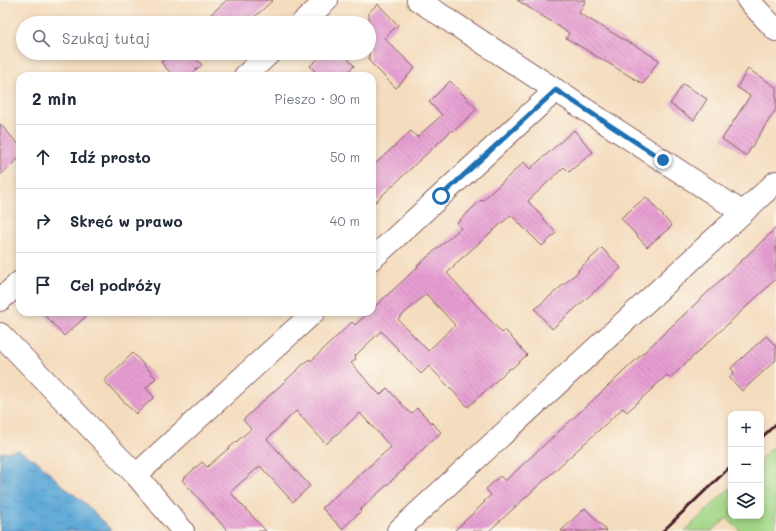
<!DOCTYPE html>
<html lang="pl">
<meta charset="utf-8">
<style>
body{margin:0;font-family:Mali,sans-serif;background:#f6f6f7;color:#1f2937}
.controls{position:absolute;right:12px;bottom:12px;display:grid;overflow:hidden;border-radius:8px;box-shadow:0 2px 6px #0003}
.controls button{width:36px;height:36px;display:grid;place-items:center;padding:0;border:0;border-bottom:1px solid #e0e1e3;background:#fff;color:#1f2937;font:20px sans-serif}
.stop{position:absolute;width:12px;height:12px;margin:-9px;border:3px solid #1f6fb2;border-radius:50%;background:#fff}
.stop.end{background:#1f6fb2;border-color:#fff;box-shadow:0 1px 4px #0008}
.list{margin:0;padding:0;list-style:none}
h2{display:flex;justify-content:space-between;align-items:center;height:52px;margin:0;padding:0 16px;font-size:17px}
h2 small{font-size:13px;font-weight:400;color:#747a83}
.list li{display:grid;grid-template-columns:26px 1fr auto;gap:12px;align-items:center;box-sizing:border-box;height:64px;padding:0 16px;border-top:1px solid #e0e1e3}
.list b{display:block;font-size:15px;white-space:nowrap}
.list em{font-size:13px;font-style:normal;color:#747a83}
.icon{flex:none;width:22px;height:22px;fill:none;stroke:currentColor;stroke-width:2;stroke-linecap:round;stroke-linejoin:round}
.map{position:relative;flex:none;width:776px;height:531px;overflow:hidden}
.search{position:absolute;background:#fff;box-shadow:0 2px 6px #0003;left:16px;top:16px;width:360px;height:44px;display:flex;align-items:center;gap:10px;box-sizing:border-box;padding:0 14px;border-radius:22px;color:#747a83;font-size:15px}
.panel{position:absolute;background:#fff;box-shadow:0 2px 6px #0003;left:16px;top:72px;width:360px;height:244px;border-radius:12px}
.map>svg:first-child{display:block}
</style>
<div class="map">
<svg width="776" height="531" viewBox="0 0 776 531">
<defs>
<pattern id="water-ripples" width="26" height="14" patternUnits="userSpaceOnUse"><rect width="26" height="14" fill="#60aad8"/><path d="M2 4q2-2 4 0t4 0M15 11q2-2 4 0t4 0" fill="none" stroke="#518aaf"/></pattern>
<pattern id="building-back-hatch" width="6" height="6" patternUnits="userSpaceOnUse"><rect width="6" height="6" fill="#e79fd3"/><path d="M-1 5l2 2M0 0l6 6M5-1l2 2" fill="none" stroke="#bd81ab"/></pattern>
</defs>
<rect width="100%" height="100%" fill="#fbf7ec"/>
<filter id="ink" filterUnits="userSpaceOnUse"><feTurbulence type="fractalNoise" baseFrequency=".025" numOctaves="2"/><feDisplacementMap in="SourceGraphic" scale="8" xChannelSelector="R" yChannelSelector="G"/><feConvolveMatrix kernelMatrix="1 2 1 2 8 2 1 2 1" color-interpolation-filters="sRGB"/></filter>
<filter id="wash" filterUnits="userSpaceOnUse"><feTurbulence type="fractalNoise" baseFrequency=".012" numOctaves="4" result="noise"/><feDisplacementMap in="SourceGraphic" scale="16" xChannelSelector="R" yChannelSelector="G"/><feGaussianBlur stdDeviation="0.9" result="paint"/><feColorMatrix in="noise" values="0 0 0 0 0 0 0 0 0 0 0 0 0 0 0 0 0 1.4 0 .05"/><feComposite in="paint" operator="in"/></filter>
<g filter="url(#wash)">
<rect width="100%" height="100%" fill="#f4dcbe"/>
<path fill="#a0d585" stroke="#757a58" d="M776,444v87h-36l-13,-13 -15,13h-27l46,-44v29h30v-58z"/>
<path fill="url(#water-ripples)" stroke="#556482" d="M18,450l20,12 25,24 23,18 26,27h-112v-78z"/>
<g id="blocks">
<path fill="url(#building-back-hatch)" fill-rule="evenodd" d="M227,0h46l-25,23h-47z
M517,0h69l-7,13 52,31v-1l28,17 -16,24 -77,-46 3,-5z
M378,4l20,21 -14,13 31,30 -19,20 -27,-27v-49z
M171,53h20l11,12 -13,11h-16l-12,-14z
M324,53h19l11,13 -11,10h-23l-10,-10z
M748,69l28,18v22l-30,47 -24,-17 28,-43 -13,-9z
M450,81l27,28 -23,22 -2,-1 -80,75v-38l39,-36 6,6 25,-22 -13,-13z
M683,84l24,15 -13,21 -24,-16z
M0,124l20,22v11l-20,18z
M574,130l19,22 -24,20 -5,-5 -36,34 28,32 -14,13 -31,-31 -57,50 1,1 -8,7 55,60 3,-3 22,25 -16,14 -1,-1 -42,39 -39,-41 -8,8 -40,-43 -26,25 1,3 -5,4 29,32 7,-7 24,26 6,-6 24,24 -38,36 1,1 -44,41 1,1 -19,18 -20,-21 69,-61 -31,-34 -34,31 -30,-33 -29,28 43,47 -17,16 -33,-36 -30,26 36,39h-38l-46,-51 20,-18 5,5 44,-38 -8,-9 66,-61 2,2 41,-39 3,3 14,-13h3v-3l46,-42 -1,-1 44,-38 -4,-5 24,-23 1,1 42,-39 6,7zM426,294l29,31 -27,26 -30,-32z
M646,197l26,29 -25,21 -26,-29z
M776,228v51l-106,99 -3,-3 -40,37 -4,-4 -134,123h-35l31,-29 -1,-1 7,-6 -5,-6 14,-13 5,5 100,-92z
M602,248l19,20 -69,61 -17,-20 44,-38 -1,-1z
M42,312h49l-27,24z
M766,336l10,10v14l-34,31 -13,-14 5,-5 -3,-4z
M133,353l23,25 -10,10 8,9 -18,17 -32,-33z
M585,508l22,23h-46z"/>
</g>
</g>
<g filter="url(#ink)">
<use href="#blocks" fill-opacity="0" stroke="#86615e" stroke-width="1"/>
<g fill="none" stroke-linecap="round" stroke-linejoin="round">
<defs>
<path id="minor" d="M418,0l325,213
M748,0l28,30
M302,23l25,-23
M245,76l25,-23
M372,259l184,-169
M0,300l20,-18
M0,334l136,141 47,56
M136,475l178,-163
M398,531l378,-349"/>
</defs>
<use href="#minor" stroke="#86615e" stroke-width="24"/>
<use href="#minor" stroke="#fff" stroke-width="22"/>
<path stroke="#4a1f2b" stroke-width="3" d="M761,438l15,-14
M663,531l68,-65"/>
</g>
</g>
<g fill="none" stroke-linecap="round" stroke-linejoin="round" filter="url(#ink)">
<path stroke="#1f6fb2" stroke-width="5" d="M441,196l115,-106 107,70"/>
</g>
</svg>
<div class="controls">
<button>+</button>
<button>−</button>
<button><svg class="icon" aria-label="layers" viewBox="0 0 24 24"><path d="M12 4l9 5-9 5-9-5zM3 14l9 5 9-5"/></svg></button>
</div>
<div class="stop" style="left:441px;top:196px"></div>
<div class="stop end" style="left:663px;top:160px"></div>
<div class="search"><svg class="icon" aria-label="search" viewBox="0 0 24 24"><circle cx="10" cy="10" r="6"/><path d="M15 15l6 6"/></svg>Szukaj tutaj</div>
<section class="panel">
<h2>2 min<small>Pieszo · 90 m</small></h2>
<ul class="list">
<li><svg class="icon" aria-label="ahead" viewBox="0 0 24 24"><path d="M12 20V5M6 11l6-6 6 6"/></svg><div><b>Idź prosto</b></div><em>50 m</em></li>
<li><svg class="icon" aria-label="right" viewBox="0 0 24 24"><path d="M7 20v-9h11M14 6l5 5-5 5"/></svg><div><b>Skręć w prawo</b></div><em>40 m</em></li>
<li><svg class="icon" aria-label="arrive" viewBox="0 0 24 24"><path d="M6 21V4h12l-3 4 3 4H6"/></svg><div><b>Cel podróży</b></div></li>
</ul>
</section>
</div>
